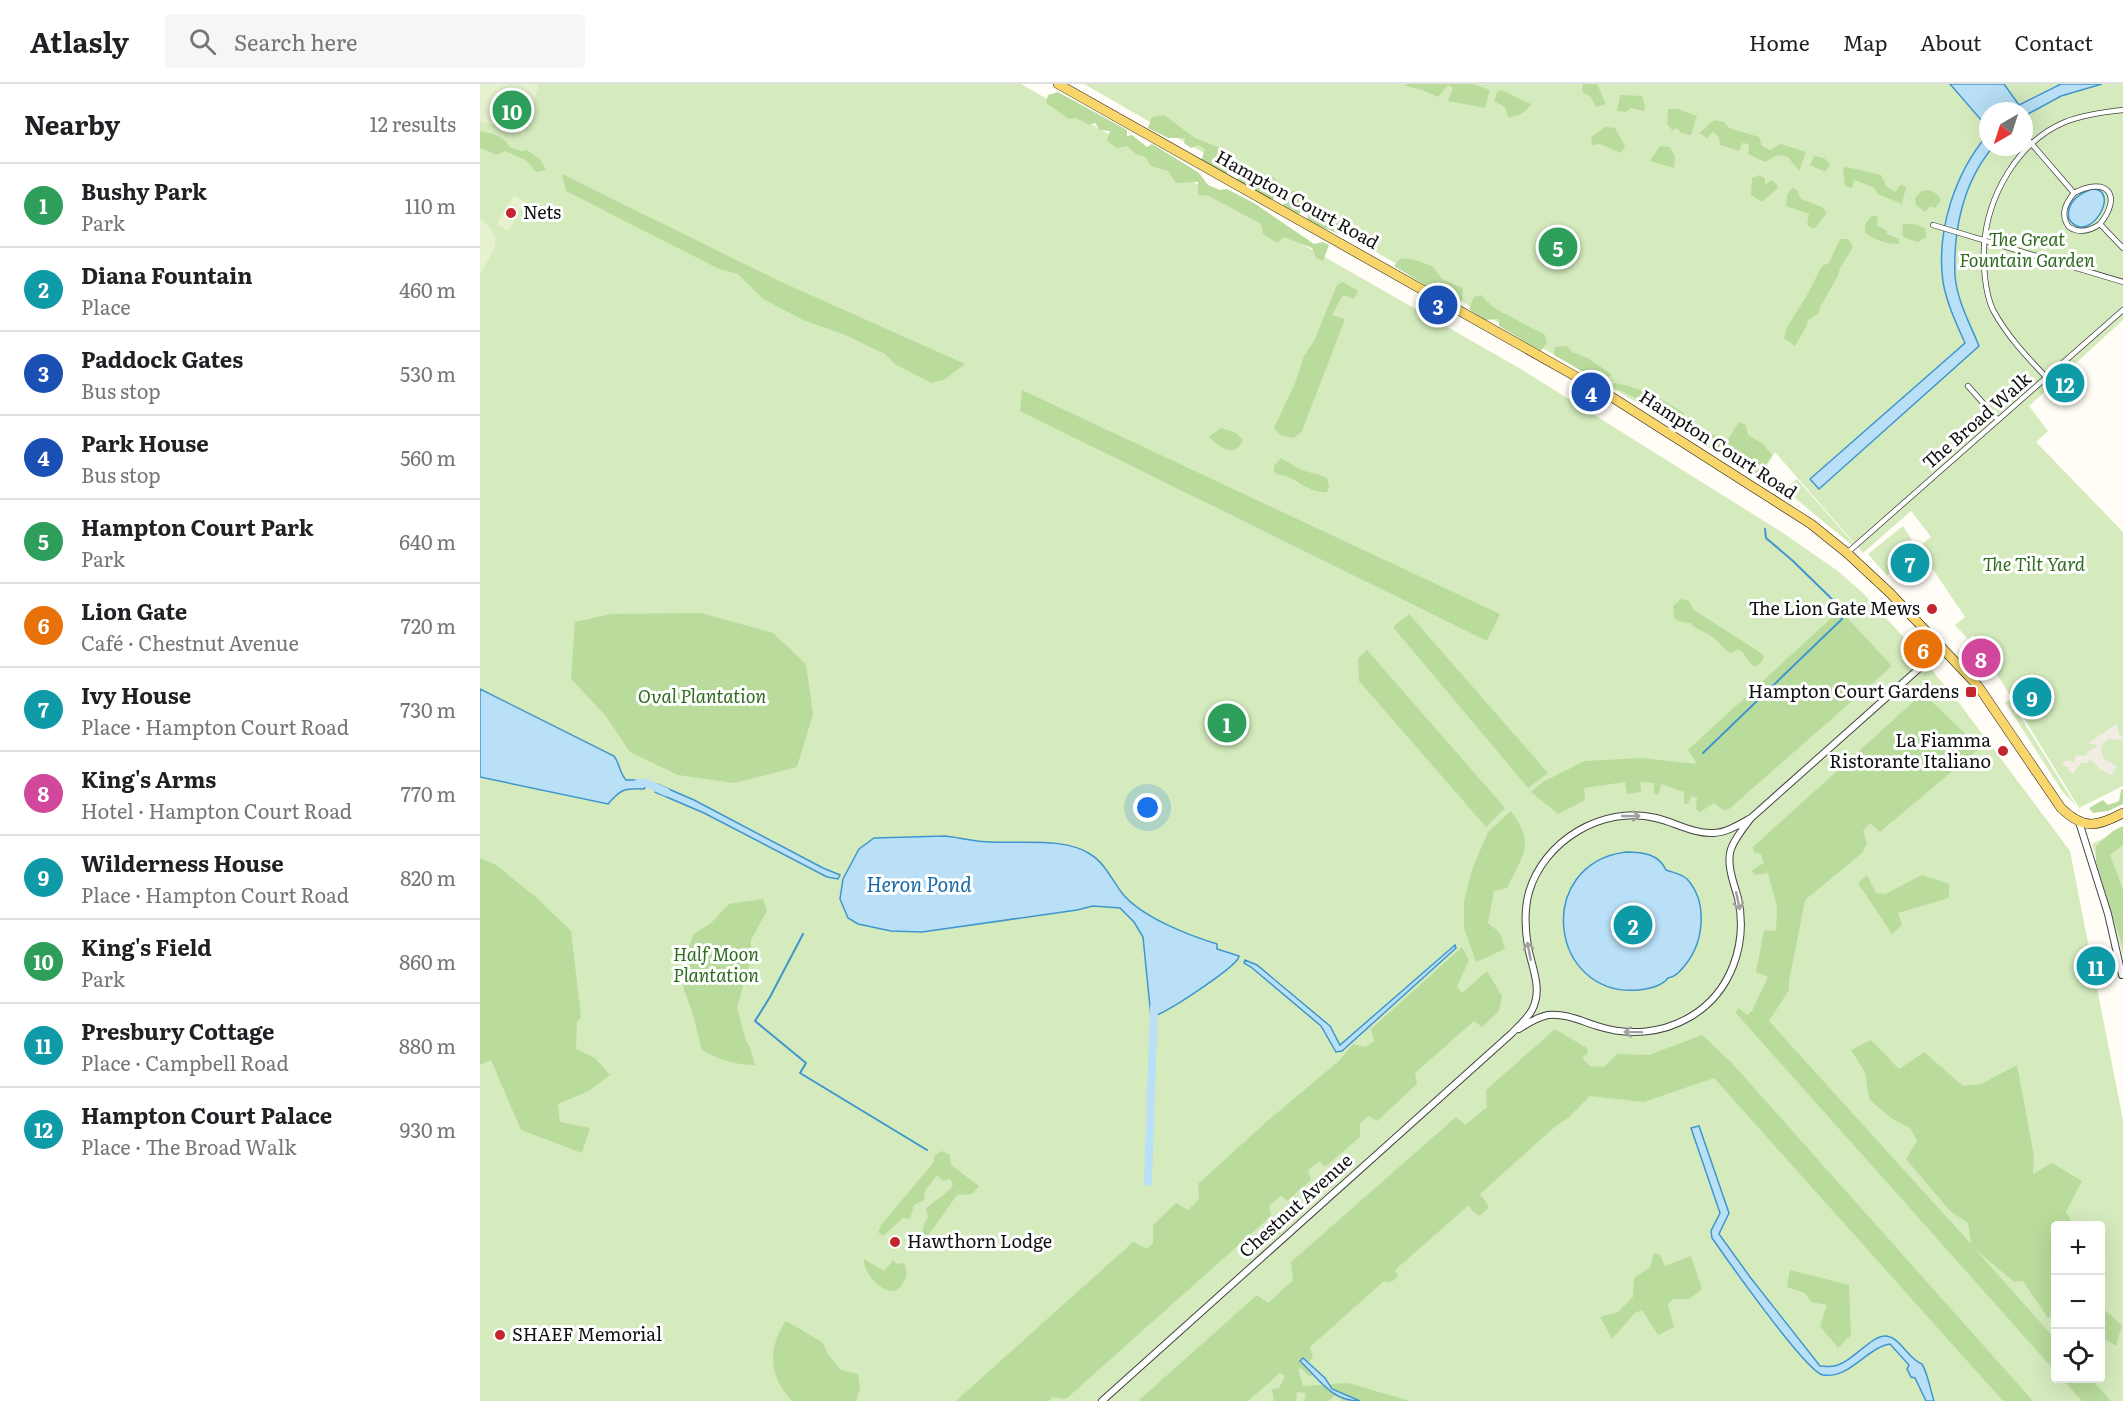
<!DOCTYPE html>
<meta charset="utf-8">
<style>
body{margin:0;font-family:Literata,serif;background:#f6f6f6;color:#202124}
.controls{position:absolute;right:18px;bottom:18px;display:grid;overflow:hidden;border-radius:6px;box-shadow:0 6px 24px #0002}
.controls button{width:54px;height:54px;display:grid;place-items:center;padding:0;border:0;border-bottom:2px solid #e0e0e0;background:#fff;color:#202124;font:30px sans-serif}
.compass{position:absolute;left:1499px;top:18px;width:54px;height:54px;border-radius:50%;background:#fff;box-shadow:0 6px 24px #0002;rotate:219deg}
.you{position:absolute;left:668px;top:724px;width:21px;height:21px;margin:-15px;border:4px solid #fff;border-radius:50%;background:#1a73e8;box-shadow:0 0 0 9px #1a73e833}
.badge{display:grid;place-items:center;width:39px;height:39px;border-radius:50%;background:#c4262e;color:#fff;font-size:20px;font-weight:700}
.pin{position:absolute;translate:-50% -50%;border:3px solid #fff;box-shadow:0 2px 6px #0006}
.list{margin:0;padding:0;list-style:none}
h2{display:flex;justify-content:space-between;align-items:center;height:78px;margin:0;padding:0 24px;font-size:26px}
h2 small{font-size:20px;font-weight:400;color:#757577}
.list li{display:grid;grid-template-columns:39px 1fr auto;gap:18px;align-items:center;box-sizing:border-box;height:84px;padding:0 24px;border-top:2px solid #e0e0e0}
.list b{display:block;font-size:22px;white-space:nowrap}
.list p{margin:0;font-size:20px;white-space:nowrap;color:#757577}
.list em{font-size:20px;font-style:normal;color:#757577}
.icon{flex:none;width:33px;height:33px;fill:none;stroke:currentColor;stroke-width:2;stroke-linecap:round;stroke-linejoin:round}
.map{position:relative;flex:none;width:1643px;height:1317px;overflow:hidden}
header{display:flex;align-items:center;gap:36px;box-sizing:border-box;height:84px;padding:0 30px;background:#fff;border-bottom:2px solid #e0e0e0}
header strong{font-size:28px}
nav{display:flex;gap:33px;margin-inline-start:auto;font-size:21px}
.search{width:420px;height:54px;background:#f6f6f6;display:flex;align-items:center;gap:15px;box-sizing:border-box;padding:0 21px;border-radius:6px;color:#757577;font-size:22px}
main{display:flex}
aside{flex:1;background:#fff}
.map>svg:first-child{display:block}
</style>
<header>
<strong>Atlasly</strong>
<div class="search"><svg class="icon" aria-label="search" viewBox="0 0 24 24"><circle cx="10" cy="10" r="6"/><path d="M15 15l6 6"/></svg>Search here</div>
<nav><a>Home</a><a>Map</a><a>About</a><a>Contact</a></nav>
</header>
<main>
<aside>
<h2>Nearby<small>12 results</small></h2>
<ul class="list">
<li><span class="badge" style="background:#2e9e5b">1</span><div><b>Bushy Park</b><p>Park</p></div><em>110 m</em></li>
<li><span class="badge" style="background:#0f9aa8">2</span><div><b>Diana Fountain</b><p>Place</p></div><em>460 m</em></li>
<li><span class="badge" style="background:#1a4fb4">3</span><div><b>Paddock Gates</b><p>Bus stop</p></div><em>530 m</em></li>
<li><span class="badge" style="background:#1a4fb4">4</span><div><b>Park House</b><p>Bus stop</p></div><em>560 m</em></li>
<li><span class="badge" style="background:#2e9e5b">5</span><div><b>Hampton Court Park</b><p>Park</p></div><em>640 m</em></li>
<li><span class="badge" style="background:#e8710a">6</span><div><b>Lion Gate</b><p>Café · Chestnut Avenue</p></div><em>720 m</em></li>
<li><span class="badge" style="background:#0f9aa8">7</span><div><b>Ivy House</b><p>Place · Hampton Court Road</p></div><em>730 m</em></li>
<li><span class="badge" style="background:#d1479c">8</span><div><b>King's Arms</b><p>Hotel · Hampton Court Road</p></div><em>770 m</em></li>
<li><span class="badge" style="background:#0f9aa8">9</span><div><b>Wilderness House</b><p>Place · Hampton Court Road</p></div><em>820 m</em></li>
<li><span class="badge" style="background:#2e9e5b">10</span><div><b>King's Field</b><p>Park</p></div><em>860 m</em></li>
<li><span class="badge" style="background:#0f9aa8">11</span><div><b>Presbury Cottage</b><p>Place · Campbell Road</p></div><em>880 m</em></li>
<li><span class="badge" style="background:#0f9aa8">12</span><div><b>Hampton Court Palace</b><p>Place · The Broad Walk</p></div><em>930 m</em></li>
</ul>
</aside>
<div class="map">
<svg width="1643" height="1317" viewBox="0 0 1643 1317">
<rect width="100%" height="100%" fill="#fffdf5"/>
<path fill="#d5ebbd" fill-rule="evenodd" d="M0,0h541l500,285 259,162 58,40 25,22 55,60 41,50 111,148 53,269v281h-1643zM1576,1142h44v152h-44z
M604,0h1039v236l-94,86 19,25 -12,11 87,90v254l-44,22 -106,-173 -5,4 -13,-14 10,-8 -47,-70 13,-10 -20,-26 -48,42 -88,-101 -16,27 -109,-69zM1508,27h36v36h-36z
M1317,395l58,66 -2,1 -69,-57z
M1423,442l10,16c-5,8 -14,9 -18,16l3,7 -11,11 -19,-22z
M1530,616l66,106 -14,-15 -57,-89z
M1643,744v129l-31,-113z"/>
<path fill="#b9dc9c" d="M926,0h67l17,6 -5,18 -37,-7 5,-13 -5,-3 -10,12 -16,-7 -16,-4z
M1103,0h14l9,20 -10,3 -6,-11 -8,-4z
M1021,6l30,14c-6,9 -11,12 -23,13l-3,-10 -11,-6 3,-9z
M578,8l69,38v6l5,-1 15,12 5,-3 33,20 14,9 9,12 12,5 7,-1 27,14 60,41 9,-2 6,3 -6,16 -7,-3 -4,-10 -28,-11 -7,6 -14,-9 -2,-10 -52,-28 -11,-1v-13l-22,1 -8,-12 -17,-5 -6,-9 -9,-3 -9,-8 -10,2 -10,-7 3,-10 -10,-1 -5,-7 -6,2 -13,-7 -7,1 -23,-16 2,-8z
M1140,11l22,1 3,9 -1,6 -13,-3 -5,4 -9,-1z
M1188,25h10l19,7 -6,19 -10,-2 -4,-5 -5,2 -5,-6z
M684,31l31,23 30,12 16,16 17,12 12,-4 12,11 3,8 12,-3 13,18c17,0 32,7 29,26l-32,-13 1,-8 -6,-2 -4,4 -15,-7 1,-8 -7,-4 -7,5 -21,-11 2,-9 -3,-1 -4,5 -7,-4 2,-6 -8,-4 -9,3 -21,-13 4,-12 -7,-4 -7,3 -7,-5 1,-5h-17l-20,-10 4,-11z
M1234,36l10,2 5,6 30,9 3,9 8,4 11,-6 25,8 -7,19 -11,-14 -10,-2 -13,7 -17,-8 1,-10 -7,-1 -3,8 -19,-6 -1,-8 -6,-5 -6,6 -8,-5z
M1125,43l10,1 10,18 -4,7 -21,-9 -8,1 -1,-8z
M0,47c12,3 24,4 29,16l12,4 6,-1 13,9 6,11 -10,2 -9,-11 -22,-10 -8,4 -17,-7z
M1180,62l10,1 5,9 -1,12 -24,-7z
M1334,72l10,2 6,7 -5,7 -15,-7z
M1367,83l34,8 6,12 8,5 6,-8 5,3 -4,17 -24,-10 -5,-7 -19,-7 -2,8 -7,-2 -2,-18z
M82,90l217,107 186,83 -21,16 -13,3 -36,-19 -10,-10 -42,-20 -40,-14 -40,-21 -25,-25 -19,-5 -153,-78z
M1280,91l5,4v6l6,-5 6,4 1,4 -16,14 -11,-7 1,-17z
M1312,104l5,2 4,9 21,8 5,6 -13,16 -7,-4 2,-11 -23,-8 1,-11z
M1449,106l8,4 4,6 -6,8 -5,-2 -5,6 -9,-7 -1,-7 7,-7z
M1392,132h6l-1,9 10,6 -1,3 13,5v5c-10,1 -28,-5 -34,-12v-8z
M1423,140c9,-1 16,1 23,5v8l-8,5 -13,-4 -3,-4z
M1360,155h8l5,8 -13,21 -2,8 -18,31 -2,7 -10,6 -2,7 -11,19 -11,-8 3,-11 19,-30 16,-31 7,-3z
M921,174l14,2 17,6 10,13 21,9 -1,13 -29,-11 -39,-24z
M863,198l15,9 -4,8 -11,-4 -11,20 13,4 -43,112 -8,7 -14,-3 -6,-7 22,-47 8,-25 10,-15 23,-56z
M1001,211l13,13 51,27 2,8 -6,8 -42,-25v-7l-15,1 -15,-11 5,-12z
M1087,262l5,6 16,6 23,16 -7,10 -50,-29 1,-8z
M1134,299c26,4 48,16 70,30l1,11 -6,5 -23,-16 -10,-10 -33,-16z
M542,306l478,224 -13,27 -467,-230z
M1259,338l7,3 2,10 15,9 9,11 -13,21 -66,-38v-4c12,-3 24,1 34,7z
M741,344l15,5 7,7c-9,19 -22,8 -34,-3z
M801,374c9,5 18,12 27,14 8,2 12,2 19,6l2,9 -2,5c-22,1 -33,-18 -49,-17l-4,-3v-6z
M1201,515l8,2 5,9 67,43 3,3 -2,6 -7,5c-8,-5 -9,-14 -17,-18l-6,4c-8,-2 -10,-8 -16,-13 -8,-8 -19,-9 -26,-17l-9,-1 -7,-4 -1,-12z
M1360,526l52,56 -163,143 -6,1 -9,-7 -14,9 -4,-3 1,-11 -6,-2 -3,8 -4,-1v-11l-23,-8 -2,9 -3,2 -2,-2v-10l-14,-1 1,10 -14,2 -2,-12 -41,6 1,12 -27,14 -27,-22 12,-10 42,-21 57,-3 55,6 -9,-14z
M221,529l72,20 33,31 7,50 -16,53 -63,16 -56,-8 -48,-23 -25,-37 -34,-36 4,-57 36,-8z
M929,530l139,159 -20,15 -135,-161z
M887,566l138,158 -19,19 -127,-146 -1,-23z
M1443,609l57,55 -100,84 -10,-9 -7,8 4,12 -5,10 -57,47 -16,81v9l-20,31 202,223 -3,-21 -18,-12 -44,-52 11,-18 -7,-13 -19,-10 -22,-19 -4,-27 -14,-22 20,-10 28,29 25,-17 39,34 18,-2 36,-19 17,91 -1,18 19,-11 30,18 -16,31 7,13 -17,1 -1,87 -7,5 -25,-37 -9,1 -38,-32 79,89v32l-320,-359 4,-4 8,7 5,-4 16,-34 -12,-5 8,-42 12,1 1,-24 -9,-34 -14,2 -2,-5 12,-7 -3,-9 -7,-2 -1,-5z
M1643,705v15l-15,7 -15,2 -4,-5 14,-8 5,5 11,-4 2,-11z
M1031,727c25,34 12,43 -4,77l-13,3 -6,32 12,10 5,16 -29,13 -12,-34v-26l8,-33 16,-37z
M1643,742v19l-13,10 13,34v59l-27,-86v-16l17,-15z
M0,774l16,7 41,33 34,33 10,86 -4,5 -1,27 19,9 15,17 -21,16 -31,13 2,18 30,6 -8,25 -61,-23 -30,-70 -11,5z
M1387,791l9,18 9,1 37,-19 27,9v14l-51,15 4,12 -10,9 -34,-51z
M283,815l4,12 -16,29v20l-14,47 9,34 4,7 5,17c-20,0 -35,-5 -53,-15l-10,-39 -8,-21 -1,-32 11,-24 17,-11 18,-19z
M982,863l7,13 -12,27 5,6 25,-22 15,25 -3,15 -17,16 -8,-6 -59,52 2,11 -40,37 -8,-5 -9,7v14l-35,30 -6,-6 -11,9 3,10 -24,21 -6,-6 -12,11 2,10 -205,183 -13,-2 -4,4h-93l177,-159 14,7 6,-6v-18l23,-22 12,7 11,-11 -1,-15 67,-61 74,-62 14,-17 13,3 8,-6 -3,-12z
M1075,945l32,19 1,5 -6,5 8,8 14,1 13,-13 32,1 53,-20 29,27 302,339h-30l-289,-323 -70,24 -54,-6 -22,22 -11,7 -77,69 9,13 -9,9 -7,-4 -4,-7 -74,65 3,6c-5,5 -7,8 -14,5l-74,66 3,11 -9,8 9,8 -3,3 -9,-9 -3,1 5,17 45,-3 62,18h-69l1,-2 -8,-3 -5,5h-25l2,-8 -9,-1 -1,9h-22l-2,-12 7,-1 6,-12 -5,-3 -32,28h-110l119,-106 11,8 25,-23 -2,-18 165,-145 9,8 22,-18 -1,-17z
M462,1067l8,4 1,10 28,21 -7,8 -15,1 -29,41 -6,-1 2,-11 4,-7 -2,-8c9,-10 20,-13 27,-24l-3,-6 -7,2 -6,-6 -12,16 -1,9 -10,5 -4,14 -7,-1 -20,18 -5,-4 4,-8 51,-61 2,-8z
M1174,1169l6,2 5,11 26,-10 11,33 -13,10h-16l-5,6 6,22 -16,8 -16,-25 -7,3 -23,26 -12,-22 18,-5 15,-15 1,-19 16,-11z
M384,1175l20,12 9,-11 4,4 7,-1c3,8 4,11 0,18 -2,3 -3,6 -6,8 -12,9 -36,-16 -34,-30z
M1310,1186l59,15 2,50 -13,13 -18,-22 7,-21 -16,-3 -6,-9 -18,-6z
M1620,1222l22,19 -6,21 -15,-9z
M306,1237l36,21 6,12 13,16 17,4 2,14 -4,13h-64c-23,-24 -25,-53 -6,-80z
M1582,1295h29l20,22h-29z"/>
<path fill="#e6f2cf" d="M0,0h59l-15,50 -44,-13z
M34,111l11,7 -17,29 -11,-7z
M0,135c28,21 12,31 0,56z"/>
<path fill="#f1ede2" d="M1637,640l2,10 4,3 -2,3 -12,-1 -6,5 -2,6 3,9 9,5v2h4l-5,9 -12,-6 -10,-10 -3,4h-6l-8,11 -6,-7 -5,-2 4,-5 8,2 2,-7 9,1 4,-5 8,-4 -1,-2 -8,-2z"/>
<path fill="#b9e0f7" stroke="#3f96cf" stroke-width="1.5" d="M1470,0h54l15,21 42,-21h41l-41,12 -33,18 1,2 -5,4 3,4 -3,6v-19h-36v13l-4,-5 -2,2z
M1508,50v13h5c-30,35 -40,84 -38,129 2,24 15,48 24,70l-160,143 -9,-10 155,-136c-9,-20 -18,-39 -22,-61 -7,-52 12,-109 45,-148z
M1612,105c31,0 -4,59 -23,30 -3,-16 9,-25 23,-30z
M0,605l134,67c6,8 5,16 12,24h18l2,6 -2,3c-20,-1 -23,0 -36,15l-128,-27z
M177,700l37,16 129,68 17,7 -2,4 -11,-2 -123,-64 -49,-21z
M466,752c15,2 31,6 45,6 30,2 73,-5 99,12 15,9 22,26 32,39 19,24 66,42 95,51v5l22,7 -1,3c-9,12 -72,55 -87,58l-8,-80 -9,-15 -14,-14 -27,-2 -16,4 -155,22 -31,-1 -33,-7 -10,-6 -8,-19 3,-20 16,-30 15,-11z
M1146,768c17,0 33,2 40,18 8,3 14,3 21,9 21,23 17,62 -1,85 -5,6 -10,13 -18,14 -6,8 -20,11 -29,12 -90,8 -106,-126 -13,-138z
M975,861l1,3 -114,103 -6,1 -15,-26 -70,-59 -7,-4 1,-3 12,5 73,61 10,19z
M1219,1042l30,87 -10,21 31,43 70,89c4,0 10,1 14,0 18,-3 37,-31 52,-30 14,1 22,23 36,28 6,10 8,25 12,37h-8l-11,-23 -4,-1 -4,-8 2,-4 -19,-21c-24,4 -40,35 -67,31 -17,-3 -97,-117 -111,-137l-1,-7 9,-18 -29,-85z
M823,1274l22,20 7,11 28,12c-29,0 -41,-22 -60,-40z"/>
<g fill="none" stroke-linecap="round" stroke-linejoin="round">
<path stroke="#3f96cf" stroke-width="2" d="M1223,669l138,-133 3,-5 -5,-9 -46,-45 -27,-23 -1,-9
M323,850l-33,63 -15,24 51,42 -6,10 127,77"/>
<path stroke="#b9e0f7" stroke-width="8" d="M158,699h8l20,9
M668,1098l6,-175"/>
<defs>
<path id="pedestrian" d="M1544,51l50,58c-9,11 -14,22 -5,34 11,7 21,4 31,-3l23,24
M1594,109c33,-17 49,2 26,31
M1453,141l190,57
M1567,294c-20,-21 -40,-42 -54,-68 -8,-17 -10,-45 -9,-63 3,-50 33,-105 81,-125 18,-7 38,-10 58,-12
M1488,302l30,34
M1367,469l276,-243"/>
<path id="minor" d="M1599,738l29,92 14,61
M1039,945c9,-6 19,-12 29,-14 17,-2 33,6 49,11 31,10 64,8 93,-9 41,-24 58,-73 48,-119 -4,-14 -12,-34 -7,-49 4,-11 13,-22 20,-31l191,-170
M622,1317l409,-367c7,-7 16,-15 21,-24 11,-21 0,-42 -4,-63 -3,-18 -4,-37 1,-55 15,-51 73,-87 127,-74 18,4 37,16 57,15 13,0 27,-9 38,-15"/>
<path id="primary" d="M578,0l549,310 204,130 36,29 43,40 88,93 83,122c23,22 36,19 62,5"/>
</defs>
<use href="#pedestrian" stroke="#444" stroke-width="6"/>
<use href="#minor" stroke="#444" stroke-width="8"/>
<use href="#primary" stroke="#222" stroke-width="10"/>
<use href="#pedestrian" stroke="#fff" stroke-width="4.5"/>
<use href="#minor" stroke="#fff" stroke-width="6"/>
<use href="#primary" stroke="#f9d66b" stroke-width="9"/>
</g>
<defs><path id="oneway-shaft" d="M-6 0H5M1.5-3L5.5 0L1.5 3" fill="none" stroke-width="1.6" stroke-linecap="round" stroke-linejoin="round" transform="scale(1.5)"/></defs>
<g stroke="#a0a0a0">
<use href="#oneway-shaft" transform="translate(1151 732)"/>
<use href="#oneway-shaft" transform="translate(1258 817) rotate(78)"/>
<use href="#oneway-shaft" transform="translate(1049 867) rotate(-101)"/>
<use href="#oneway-shaft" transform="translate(1153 948) rotate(-179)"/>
</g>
<g fill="#c4262e" stroke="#fff" stroke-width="2">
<circle cx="31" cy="129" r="6"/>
<circle cx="1452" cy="525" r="6"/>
<rect x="1485" y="602" width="12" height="12" rx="3"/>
<circle cx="1523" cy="667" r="6"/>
<circle cx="415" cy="1158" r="6"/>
<circle cx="20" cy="1251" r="6"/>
</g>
<g text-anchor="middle" stroke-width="6" stroke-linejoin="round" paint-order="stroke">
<g font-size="18" fill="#111" stroke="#fff">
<text transform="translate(817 116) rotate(29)" y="6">Hampton Court Road</text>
<text transform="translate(1497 337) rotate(-41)" y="6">The Broad Walk</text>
<text transform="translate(1238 361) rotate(33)" y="6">Hampton Court Road</text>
<text transform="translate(816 1122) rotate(-42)" y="6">Chestnut Avenue</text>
</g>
<g font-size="18" fill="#111" stroke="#fff" text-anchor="start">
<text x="43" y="135">Nets</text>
<text x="1440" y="531" text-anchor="end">The Lion Gate Mews</text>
<text x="1479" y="614" text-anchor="end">Hampton Court Gardens</text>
<text x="1511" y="663" text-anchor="end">La Fiamma<tspan x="1511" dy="21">Ristorante Italiano</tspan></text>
<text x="427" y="1164">Hawthorn Lodge</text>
<text x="32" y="1257">SHAEF Memorial</text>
</g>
<g font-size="18" font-style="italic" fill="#2f6b1f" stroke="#fff">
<text x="1547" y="162">The Great<tspan x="1547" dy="21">Fountain Garden</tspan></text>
<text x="1554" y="487">The Tilt Yard</text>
<text x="222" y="619">Oval Plantation</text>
<text x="236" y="877">Half Moon<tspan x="236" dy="21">Plantation</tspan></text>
</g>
<g font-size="20" font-style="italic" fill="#1768a6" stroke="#fff">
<text x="439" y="808">Heron Pond</text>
</g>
</g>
</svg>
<div class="controls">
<button>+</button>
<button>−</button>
<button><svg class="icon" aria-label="locate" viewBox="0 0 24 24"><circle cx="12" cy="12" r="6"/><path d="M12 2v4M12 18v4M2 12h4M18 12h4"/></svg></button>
</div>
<svg class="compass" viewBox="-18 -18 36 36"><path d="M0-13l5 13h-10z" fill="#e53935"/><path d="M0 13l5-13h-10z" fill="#757577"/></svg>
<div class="you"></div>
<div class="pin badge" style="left:747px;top:639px;background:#2e9e5b">1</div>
<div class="pin badge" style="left:1153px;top:841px;background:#0f9aa8">2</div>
<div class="pin badge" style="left:958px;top:221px;background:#1a4fb4">3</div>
<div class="pin badge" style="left:1111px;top:308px;background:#1a4fb4">4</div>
<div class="pin badge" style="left:1078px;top:163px;background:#2e9e5b">5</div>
<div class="pin badge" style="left:1443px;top:565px;background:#e8710a">6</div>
<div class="pin badge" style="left:1430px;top:479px;background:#0f9aa8">7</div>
<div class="pin badge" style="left:1501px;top:574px;background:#d1479c">8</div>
<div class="pin badge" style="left:1552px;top:613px;background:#0f9aa8">9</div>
<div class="pin badge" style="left:32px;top:26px;background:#2e9e5b">10</div>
<div class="pin badge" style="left:1616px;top:882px;background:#0f9aa8">11</div>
<div class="pin badge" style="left:1585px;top:299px;background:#0f9aa8">12</div>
</div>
</main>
